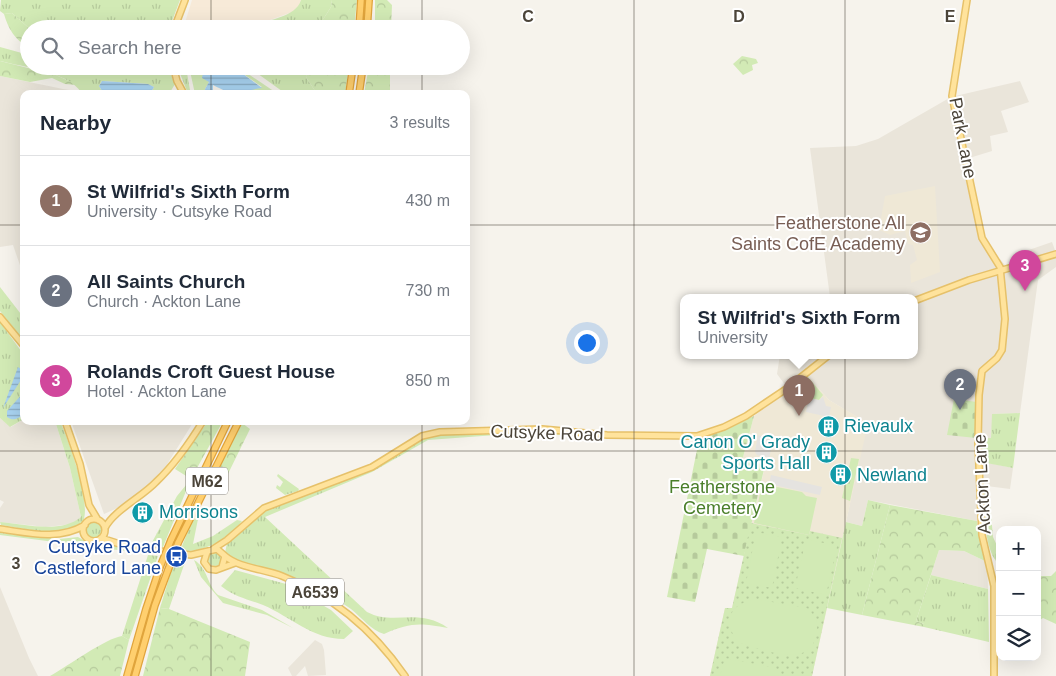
<!DOCTYPE html>
<meta charset="utf-8">
<style>
body{margin:0;font-family:Helvetica,sans-serif;background:#f2f2f3;color:#1f2937}
.controls{position:absolute;right:15px;bottom:15px;display:grid;overflow:hidden;border-radius:10px;box-shadow:0 5px 20px #0002}
.controls button{width:45px;height:45px;display:grid;place-items:center;padding:0;border:0;border-bottom:1px solid #e0e1e3;background:#fff;color:#1f2937;font:25px sans-serif}
.you{position:absolute;left:586px;top:342px;width:18px;height:18px;margin:-12px;border:4px solid #fff;border-radius:50%;background:#1a73e8;box-shadow:0 0 0 8px #1a73e833}
.badge{display:grid;place-items:center;width:32px;height:32px;border-radius:50%;background:#d93025;color:#fff;font-size:16px;font-weight:700}
.pin{position:absolute;translate:-50% -41px;filter:drop-shadow(0 1px 2px #0008)}
.pin::after{content:'';position:absolute;top:26px;width:18px;height:15px;background:inherit;clip-path:polygon(0 0,100% 0,50% 100%)}
.popup{position:absolute;left:680px;top:294px;width:238px;height:65px;box-sizing:border-box;display:grid;place-content:center;border-radius:10px;background:#fff;filter:drop-shadow(0 1px 4px #0005);font-size:16px;white-space:nowrap;color:#747a83}
.popup b{font-size:19px;color:#1f2937}
.popup::after{content:'';position:absolute;left:50%;top:100%;margin-left:-10px;border:10px solid transparent;border-top-color:#fff}
.list{margin:0;padding:0;list-style:none}
h2{display:flex;justify-content:space-between;align-items:center;height:65px;margin:0;padding:0 20px;font-size:21px}
h2 small{font-size:16px;font-weight:400;color:#747a83}
.list li{display:grid;grid-template-columns:32px 1fr auto;gap:15px;align-items:center;box-sizing:border-box;height:90px;padding:0 20px;border-top:1px solid #e0e1e3}
.list b{display:block;font-size:19px;white-space:nowrap}
.list p{margin:0;font-size:16px;white-space:nowrap;color:#747a83}
.list em{font-size:16px;font-style:normal;color:#747a83}
.icon{flex:none;width:28px;height:28px;fill:none;stroke:currentColor;stroke-width:2;stroke-linecap:round;stroke-linejoin:round}
.map{position:relative;flex:none;width:1056px;height:676px;overflow:hidden}
.search{position:absolute;background:#fff;box-shadow:0 5px 20px #0002;left:20px;top:20px;width:450px;height:55px;display:flex;align-items:center;gap:12px;box-sizing:border-box;padding:0 18px;border-radius:28px;color:#747a83;font-size:19px}
.panel{position:absolute;background:#fff;box-shadow:0 5px 20px #0002;left:20px;top:90px;width:450px;height:335px;border-radius:10px}
.map>svg:first-child{display:block}
</style>
<div class="map">
<svg width="1056" height="676" viewBox="0 0 1056 676">
<defs>
<pattern id="grass-tufts" width="24" height="20" patternUnits="userSpaceOnUse" patternTransform="scale(1.25)"><rect width="24" height="20" fill="#d2eab5"/><path d="M3 7l-1-3M5 7V3M7 7l1-3M15 17l-1-3M17 17v-4M19 17l1-3" fill="none" stroke="#b6ca9c"/></pattern>
<pattern id="forest-crowns" width="20" height="18" patternUnits="userSpaceOnUse" patternTransform="scale(1.25)"><rect width="20" height="18" fill="#d2eab5"/><path d="M2 6a3 3 0 1 1 6 0M12 15a3 3 0 1 1 6 0" fill="none" stroke="#b6ca9c"/></pattern>
<pattern id="cemetery-stones" width="16" height="16" patternUnits="userSpaceOnUse" patternTransform="scale(1.25)"><rect width="16" height="16" fill="#d2eab5"/><path d="M2 7V4a2 2 0 0 1 4 0v3zM10 15v-3a2 2 0 0 1 4 0v3z" fill="#b6ca9c"/></pattern>
<pattern id="park-dots" width="8" height="8" patternUnits="userSpaceOnUse" patternTransform="scale(1.25)"><rect width="8" height="8" fill="#d2eab5"/><path d="M2 2h.1M6 6h.1" fill="none" stroke="#b6ca9c" stroke-width="1.8" stroke-linecap="round"/></pattern>
<pattern id="water-rules" width="6" height="5" patternUnits="userSpaceOnUse" patternTransform="scale(1.25)"><rect width="6" height="5" fill="#a9d4f2"/><path d="M0 2.5h6" fill="none" stroke="#8caec5"/></pattern>
</defs>
<rect width="100%" height="100%" fill="#f6f3ec"/>
<path fill="#eae5da" d="M0,76l63,13 28,4 -67,1 -1,180 -10,-29 -13,2z
M1020,81l9,21 -28,9 7,21 -18,4 2,15 -26,8 16,81 12,21 6,-2 5,6 16,-4 -1,-8 32,-11 4,11v14l-18,13 -18,133 -27,1 -2,24h-11v23l33,7 -3,21 -31,-4 1,27 -3,9 -109,-21 -6,26 -16,-4 21,-99 -38,-23 -25,-28 -18,14 -9,-12 3,-19h134v-58h-84l-20,-149 46,-2 22,-7 73,-42z
M0,418l11,9 13,-8v2h31l15,47 11,49 -8,7 -27,3 -46,-5v-14l4,-6 -4,-2z
M71,421h123l-28,45 -18,19 -26,21 -18,8z
M939,550l25,1 23,11 1,27 -57,-14z
M0,587l29,71 9,18h-38z
M315,640l7,4 2,6 2,25 -18,1 -3,-10 -9,10h-4l-4,-8z"/>
<path fill="#f7ead8" d="M192,0h109l-2,7 -7,5 -33,12 -8,5h-68z"/>
<path fill="#efe8d6" d="M935,186l5,86 -29,11 -1,-18 7,-5 -4,-15 -5,-1 -3,-13 -15,4 -11,-5 6,-34z
M808,376l21,24 39,23 -56,253h-102l15,-68h7l33,-142 -23,-5 12,-45z"/>
<path fill="url(#grass-tufts)" d="M1,0h179l-11,29h-139l-18,-16 -8,1 -4,-3z
M301,0h31l-1,7 -14,22h-66c15,-11 44,-10 50,-29z
M0,47l29,8v11h31l23,9h65l22,-3 5,12 -6,10h-19l4,-7 -6,-3 -46,-3 -3,5 5,8 -23,-2c-13,-20 -58,-25 -81,-31z
M177,66h13l-3,7 3,17 -3,1z
M196,66l45,3 37,25h-36l4,-4 16,-3 -23,-16 -30,11 -4,7 1,5h-11l-5,-23z
M247,66h12l1,4 12,4 9,-8h42l-6,5 -10,-1 -1,7 11,17h-31z
M0,287l24,31v23l-24,-30z
M0,322l24,33v64l-14,8 -10,-9z
M808,377l15,18 -4,5 -10,-2 1,-4 -8,-9z
M799,384l9,11 -1,5 -13,-3 -3,-5z
M1020,413l-7,55 -32,-6 -1,-24h11l1,-24z
M55,421h5c8,18 35,90 21,103 -15,15 -61,4 -80,1l-1,-3c24,2 61,12 81,-5l-11,-49z
M543,430l53,7 -71,-4 -97,7 -56,32 -107,45 102,95c27,14 51,-5 81,16 -28,-5 -37,-6 -64,6 -13,-4 -22,-16 -33,-25 -19,-14 -43,-25 -65,-34 -14,-6 -53,-13 -61,-22l2,-10 38,-34 111,-42 49,-31 7,-2z
M851,458l8,1 -9,42 -8,-3z
M278,474l21,15 -1,2 -13,4 -9,-7 1,-3 3,2 3,-5 -6,-6z
M191,479l-28,68 -13,-1 27,-50z
M984,486l5,6 4,45 7,15v13c-17,-13 -16,-59 -16,-79z
M203,494l-10,50 20,-8 24,-16 5,1c-14,19 -39,32 -62,30z
M868,500l22,5 -28,110 -35,-7 19,-86 16,4z
M86 530a8 8 0 1 1 16 0a8 8 0 1 1-16 0Z
M0,533l59,6 19,-2 14,8 16,-3 33,9v2l-141,-18z
M208 559a7 7 0 1 1 14 0a7 7 0 1 1-14 0Z
M148,555l10,1 -29,84 -7,-4z
M178,557l8,2 -17,50 -9,-1 13,-43z
M194,560c14,8 13,25 24,35l44,15 31,18 -26,-13 -44,-12 -22,-26z
M235,570l51,14 45,26 22,21 -9,8c-32,0 -53,-22 -81,-34 -16,-6 -28,-8 -42,-19z
M931,575l57,14 1,53 -65,-15v-3l-8,-3z"/>
<path fill="url(#forest-crowns)" d="M332,0h25l-3,29h-37l14,-22z
M375,0h12l5,5 -1,24h-16z
M12,13l18,16 -1,18c-14,-6 -21,-19 -25,-33z
M742,56l14,3 2,4 -6,2 1,5 -10,5 -10,-11z
M0,61l56,14 21,10 -12,-1 -13,-6 -22,4 -30,-6z
M323,66h26l-4,28h-28l-11,-17 1,-7 9,1z
M369,66h21v28h-26z
M208,421h15l-32,58 -16,-10z
M242,423l8,6 -26,53 -21,12z
M890,505l87,16 1,13 9,28 -23,-11 -25,-1 -23,71 8,3v3l-62,-12z
M1056,571v53l-13,-6 -6,4v-46h14z
M160,608l9,1 81,33 -5,34h-102z
M122,636l7,4 -9,36h-70c18,-10 56,-38 72,-40z"/>
<path fill="url(#cemetery-stones)" d="M954,399l23,3 -1,36 -29,-3z
M754,416l-12,45 23,4 -21,91 -37,-7 -12,53 -28,-5 32,-157z"/>
<path fill="url(#park-dots)" d="M751,523l58,12 1,-4 32,7 -30,138h-102l15,-68h7z"/>
<path fill="#d2eab5" d="M762,484l40,8 4,4 11,2 -8,37 -55,-12z
M756,532l26,5 -10,51 -26,-5z
M806,539l31,7 -11,49 -31,-7z
M755,599l52,9c9,8 12,15 9,27 -6,35 -54,14 -77,8 -17,-21 -11,-38 16,-44z
M725,658l51,10 -2,8h-54z"/>
<path fill="#e5e3e0" d="M823,397l3,9 5,1 -2,10 -23,-5 3,-14 10,2z
M758,435l15,6 -4,17 -12,-3 -2,-3z
M771,475l51,12 -2,8 -51,-11z"/>
<path fill="url(#water-rules)" d="M211,71h28l23,17c-24,3 -25,10 -49,-3v8l-7,1 -1,-5 4,-7 -7,-4 1,-5z
M102,81l46,3 6,3 -4,7h-46l-5,-8z
M18,367l6,4 -3,9 -18,28z
M24,392v23c-7,3 -10,7 -17,2v-6z"/>
<g fill="none" stroke-linecap="round" stroke-linejoin="round">
<defs>
<path id="major" d="M967,0l-15,96 30,142 18,29 5,52 -3,31 -5,8 -15,13 -3,24 -1,47 4,93 12,51v90
M174,29l11,-29
M173,66l4,15 7,13
M914,301l55,-21 87,-26
M0,317l24,29
M65,421l15,43 9,41 9,15
M83 530a11 11 0 1 1 22 0a11 11 0 1 1-22 0Z
M105,528c8,-17 37,-31 51,-46 19,-18 33,-38 47,-61
M0,529c29,4 58,12 85,-4
M101,538l28,9 62,8 26,-6 8,7 -3,11
M213,549l14,-9 37,-32 108,-41 50,-31 18,-4 102,-3 65,6 90,1 27,-9 22,-11 40,-27 43,-34
M207,552l-3,10 5,7 7,1 19,-7
M225,556c14,12 39,13 57,20 51,20 92,55 123,100"/>
<path id="highway" d="M359,29l2,-29
M367,29l2,-29
M349,94l4,-28
M359,94l4,-28
M171,540l57,-119
M178,543l61,-122
M127,676l19,-67 14,-42
M135,676l20,-71 13,-35"/>
</defs>
<use href="#major" stroke="#e6c16a" stroke-width="8"/>
<use href="#highway" stroke="#e0a43c" stroke-width="8"/>
<use href="#major" stroke="#ffe39c" stroke-width="5"/>
<use href="#highway" stroke="#ffcf6e" stroke-width="5.5"/>
<defs>
<path id="highway-bridge" d="M160,567l11,-27
M168,570l10,-27"/>
</defs>
<use href="#highway-bridge" stroke="#e0a43c" stroke-width="8" stroke-linecap="butt"/>
<use href="#highway-bridge" stroke="#ffcf6e" stroke-width="5.5"/>
</g>
<path fill="none" stroke="#4b4439" stroke-width="1" stroke-opacity="0.55" d="M211,0v29M422,0v29M634,0v676M845,0v676M211,66v28M422,66v28M0,225h24M466,225h590M211,421v255M422,421v255M0,451h1056"/>
<defs>
<symbol id="school-disc" viewBox="-11 -11 22 22"><circle r="9.5" fill="#8d6e63" stroke="#fff"/><path d="M0-5L7-2L0 1L-7-2ZM-4 1L0 2.5L4 1V4Q0 6-4 4Z" fill="#fff"/></symbol>
<symbol id="building-disc" viewBox="-11 -11 22 22"><circle r="9.5" fill="#0f9aa8" stroke="#fff"/><path d="M-4-6H4V6H1V3H-1V6H-4ZM-2.5-4.3h1.7v1.8h-1.7ZM.8-4.3h1.7v1.8H.8ZM-2.5-1h1.7V.8h-1.7ZM.8-1h1.7V.8H.8Z" fill="#fff"/></symbol>
<symbol id="bus-disc" viewBox="-11 -11 22 22"><circle r="9.5" fill="#1a4fb4" stroke="#fff"/><path d="M-5-6H5V4H4V6H2V4H-2V6H-4V4H-5ZM-3.5-4V0h7V-4ZM-3.5 1.2v1.5H-2V1.2ZM2 1.2v1.5H3.5V1.2Z" fill="#fff"/></symbol>
</defs>
<g fill-rule="evenodd">
<use href="#school-disc" x="908" y="220" width="25" height="25"/>
<use href="#building-disc" x="816" y="414" width="25" height="25"/>
<use href="#building-disc" x="814" y="440" width="25" height="25"/>
<use href="#building-disc" x="828" y="462" width="25" height="25"/>
<use href="#building-disc" x="130" y="500" width="25" height="25"/>
<use href="#bus-disc" x="164" y="544" width="25" height="25"/>
</g>
<g text-anchor="middle" stroke-width="4" stroke-linejoin="round" paint-order="stroke">
<g fill="#fff" stroke="#817c74" stroke-width="1">
<rect x="186" y="467.5" width="42" height="27" rx="4"/>
<rect x="286" y="578.5" width="58" height="27" rx="4"/>
</g>
<g font-size="16" font-weight="bold" fill="#4b4439">
<text x="207" y="487">M62</text>
<text x="315" y="598">A6539</text>
</g>
<g font-size="18" fill="#4b4439" stroke="#fff">
<text transform="translate(963 138) rotate(79)" y="6">Park Lane</text>
<text transform="translate(547 433) rotate(2)" y="6">Cutsyke Road</text>
<text transform="translate(982 484) rotate(-93)" y="6">Ackton Lane</text>
</g>
<g font-size="18" fill="#785e54" stroke="#fff" text-anchor="end">
<text x="905" y="229">Featherstone All<tspan x="905" dy="21">Saints CofE Academy</tspan></text>
</g>
<g font-size="18" fill="#0d838f" stroke="#fff" text-anchor="start">
<text x="844" y="432">Rievaulx</text>
<text x="810" y="448" text-anchor="end">Canon O' Grady<tspan x="810" dy="21">Sports Hall</tspan></text>
<text x="857" y="481">Newland</text>
<text x="159" y="518">Morrisons</text>
</g>
<g font-size="18" fill="#4a7f2a" stroke="#fff">
<text x="722" y="493">Featherstone<tspan x="722" dy="21">Cemetery</tspan></text>
</g>
<g font-size="18" fill="#164399" stroke="#fff" text-anchor="end">
<text x="161" y="553">Cutsyke Road<tspan x="161" dy="21">Castleford Lane</tspan></text>
</g>
</g>
<g font-size="16" text-anchor="middle" font-weight="bold" fill="#4b4439" stroke="#fff" stroke-width="4" stroke-linejoin="round" paint-order="stroke">
<text x="528" y="22">C</text>
<text x="739" y="22">D</text>
<text x="950" y="22">E</text>
<text x="16" y="569">3</text>
</g>
</svg>
<div class="controls">
<button>+</button>
<button>−</button>
<button><svg class="icon" aria-label="layers" viewBox="0 0 24 24"><path d="M12 4l9 5-9 5-9-5zM3 14l9 5 9-5"/></svg></button>
</div>
<div class="you"></div>
<div class="pin badge" style="left:799px;top:416px;background:#8d6e63">1</div>
<div class="popup"><b>St Wilfrid's Sixth Form</b>University</div>
<div class="pin badge" style="left:960px;top:410px;background:#6b7280">2</div>
<div class="pin badge" style="left:1025px;top:291px;background:#d1479c">3</div>
<div class="search"><svg class="icon" aria-label="search" viewBox="0 0 24 24"><circle cx="10" cy="10" r="6"/><path d="M15 15l6 6"/></svg>Search here</div>
<section class="panel">
<h2>Nearby<small>3 results</small></h2>
<ul class="list">
<li><span class="badge" style="background:#8d6e63">1</span><div><b>St Wilfrid's Sixth Form</b><p>University · Cutsyke Road</p></div><em>430 m</em></li>
<li><span class="badge" style="background:#6b7280">2</span><div><b>All Saints Church</b><p>Church · Ackton Lane</p></div><em>730 m</em></li>
<li><span class="badge" style="background:#d1479c">3</span><div><b>Rolands Croft Guest House</b><p>Hotel · Ackton Lane</p></div><em>850 m</em></li>
</ul>
</section>
</div>
